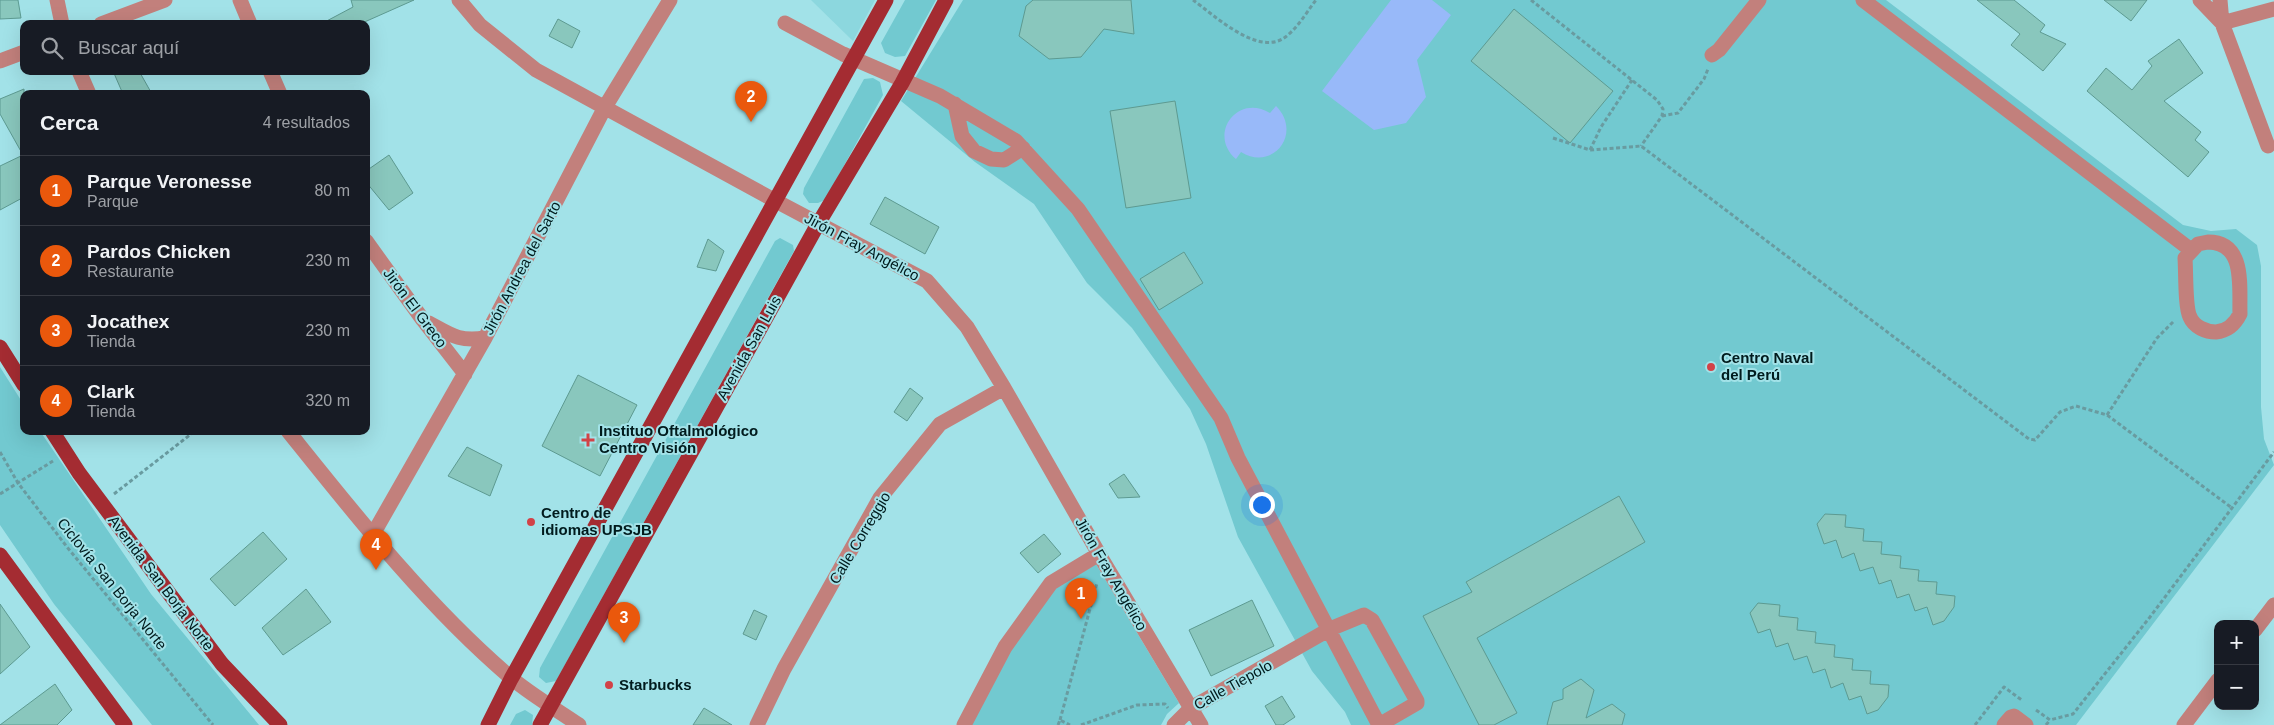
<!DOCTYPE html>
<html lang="es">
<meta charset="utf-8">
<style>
body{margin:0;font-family:Arial,sans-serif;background:#20242c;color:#f1f3f6}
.controls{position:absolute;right:15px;bottom:15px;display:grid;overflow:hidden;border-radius:10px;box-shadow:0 5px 20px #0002}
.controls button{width:45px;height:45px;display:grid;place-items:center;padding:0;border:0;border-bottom:1px solid #363941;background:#171b24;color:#f1f3f6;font:25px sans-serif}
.you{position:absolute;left:1261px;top:504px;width:18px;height:18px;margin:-12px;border:4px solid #fff;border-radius:50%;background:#1a73e8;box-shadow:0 0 0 8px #1a73e833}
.badge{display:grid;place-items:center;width:32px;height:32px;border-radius:50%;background:#ea580c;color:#fff;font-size:16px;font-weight:700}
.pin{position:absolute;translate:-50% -41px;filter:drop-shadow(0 1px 2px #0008)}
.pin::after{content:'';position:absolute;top:26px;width:18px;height:15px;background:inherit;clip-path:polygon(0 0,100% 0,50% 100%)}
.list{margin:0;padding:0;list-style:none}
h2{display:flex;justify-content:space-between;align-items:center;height:65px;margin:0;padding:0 20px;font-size:21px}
h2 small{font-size:16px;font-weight:400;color:#9ea1a6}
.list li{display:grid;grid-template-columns:32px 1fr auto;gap:15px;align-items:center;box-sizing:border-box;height:70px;padding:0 20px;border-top:1px solid #363941}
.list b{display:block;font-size:19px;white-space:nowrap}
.list p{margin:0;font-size:16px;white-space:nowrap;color:#9ea1a6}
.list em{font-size:16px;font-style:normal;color:#9ea1a6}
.icon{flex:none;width:28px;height:28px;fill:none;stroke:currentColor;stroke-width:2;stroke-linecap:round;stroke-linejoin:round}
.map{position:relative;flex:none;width:2274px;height:725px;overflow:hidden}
.search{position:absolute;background:#171b24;box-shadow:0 5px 20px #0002;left:20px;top:20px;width:350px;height:55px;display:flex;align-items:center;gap:12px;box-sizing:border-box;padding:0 18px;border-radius:10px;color:#9ea1a6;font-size:19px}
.panel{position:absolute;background:#171b24;box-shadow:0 5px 20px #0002;left:20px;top:90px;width:350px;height:345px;border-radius:10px}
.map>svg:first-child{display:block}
</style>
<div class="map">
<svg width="2274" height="725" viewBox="0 0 2274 725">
<rect width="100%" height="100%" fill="#a2e2e8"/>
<path fill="#8cd7de" d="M811,0h64l-22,41z"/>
<path fill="#72c9d0" d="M905,0h31l-31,56 -10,1 -10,-4 -4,-10z
M963,0h923l297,225 28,6 25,-2 21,16 4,21v141l3,32 10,26 -198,260h-725l-6,-13 -33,-41 -74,-134 -32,-93 -16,-35 -58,-81 -45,-45 -53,-79 -59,-42 -74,-61z
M873,78l7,4 3,13 -58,105 -7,3h-9l-6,-9 1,-6 60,-109z
M780,238l13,7 1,6 -238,430 -10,2 -7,-6 1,-9 235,-427z
M0,367l24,38v26h16l111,163 108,131h-107l-98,-121 -54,-79z
M1096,564l83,139 -12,11 -6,11h-192l42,-75 44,-62z
M525,710l8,5 -1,10h-22l6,-11z"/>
<path fill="#98b9f9" d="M1391,0h41l19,15 -34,45 9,37 -20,26 -32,7 -52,-39z
M1276,106c27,27 -3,66 -35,46l-5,7c-29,-25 2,-66 34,-46z"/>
<path fill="#89c7bd" stroke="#5d9a91" d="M0,0h18l3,18 -21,1z
M351,0h63l-54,24h-39l32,-17z
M1033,0h98l3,34 -30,-5 -23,28 -32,2 -30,-23 7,-30z
M1977,0h37l31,25 -5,7 26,12 -23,27 -32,-26 9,-11z
M2104,0h43l-16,21z
M1514,9l99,82 -43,52 -99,-82z
M558,19l22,12 -8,17 -23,-12z
M2179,39l24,34 -39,28 37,31 -6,8 14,12 -21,25 -101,-86 19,-23 26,22 20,-24 -4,-5z
M113,71h26l13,23h-29z
M24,89v108l-24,13v-44l23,-11 -23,-41v-15z
M1175,101l16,97 -65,10 -16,-97z
M389,155l24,38 -24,17 -23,-28v-11z
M885,197l54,30 -14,27 -55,-30z
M708,239l16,12 -8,20 -19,-4z
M1184,252l19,31 -44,27 -19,-31z
M578,375l59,30 -37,71 -58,-30z
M910,388l13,10 -16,23 -13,-9z
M467,447l35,18 -12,31 -42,-20z
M1124,474l16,23 -22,1 -9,-14z
M1619,496l26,46 -168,96 40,75 -23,12h-15l-56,-109 49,-24 -6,-10z
M1825,514l21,1 -1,12 19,2 -1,12 19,1 -1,12 20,2 -1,12 19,2 -1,11 19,1 -1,12 19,2 -1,11 -10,14 -11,4 -6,-18 -12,4 -6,-17 -12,4 -6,-18 -12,4 -6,-17 -13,4 -6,-18 -12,5 -6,-18 -12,4 -7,-20z
M263,532l24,27 -52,47 -25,-27z
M1044,534l17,20 -23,19 -18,-20z
M306,589l25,33 -48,33 -21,-27z
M1252,600l22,46 -63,30 -22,-46z
M1758,603l22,2 -1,11 19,2 -1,12 19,2 -1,11 20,2 -1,12 19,2 -1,11 19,1 -1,13 19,1 -1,12 -10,13 -11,4 -6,-18 -12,4 -6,-17 -12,5 -6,-19 -12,4 -6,-17 -13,4 -6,-17 -12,4 -6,-18 -12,4 -8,-20z
M0,604l30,43 -30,27z
M754,610l13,6 -11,24 -13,-6z
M1581,679l13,11 -8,28 26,-14 13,10 -3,11h-75l6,-23 10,-3v-10z
M55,684l17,26 -15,15h-57z
M1282,696l13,21 -12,8h-7l-11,-19z
M704,708l28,17h-39z"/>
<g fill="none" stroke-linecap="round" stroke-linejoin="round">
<path stroke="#699ba0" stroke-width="3" stroke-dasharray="4 2.5" stroke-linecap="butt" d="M1193,0c21,15 64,56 91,38 13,-9 22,-25 32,-38
M1531,0l126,100 6,9 -1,7 -21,30
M1662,116l16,-3 26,-34 4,-10
M1553,138l37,12 51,-4 388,293 6,1 25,-28 16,-6 31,9 125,93
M1590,150l11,-23 31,-47
M2107,415l50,-77 17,-17
M0,452l18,31 49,64 146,178
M0,494l53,-33
M114,494l81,-63
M2036,710l14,10 23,-6 77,-97 124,-165
M1060,720l37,-137
M1058,725l2,-5 10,5
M1081,725l56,-20 28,-1 3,4
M1975,725l29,-38 19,14
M2046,725l4,-5"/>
<path stroke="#c2807c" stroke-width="15" d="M57,0l5,24
M240,0l10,24
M459,0l21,25 56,45 238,130 153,81 40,46 37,61 99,173 98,164
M1863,0l328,250
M2200,0l22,23 52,-14
M2220,0l2,23 46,123
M785,23l58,31 97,42 76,45 62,68 143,209 17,40 141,267
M101,24l64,-24
M1712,55l7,-5 40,-50
M0,61l24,-9
M79,71l10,23
M270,71l10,23
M955,104l7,32 12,15 17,8 13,1 19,-12
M366,241l57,79 42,54
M2208,242c38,0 31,45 32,72 -5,10 -12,17 -24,18 -10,0 -22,-5 -26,-15 -5,-9 -4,-46 -5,-59l13,-14z
M429,323c22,12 30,19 56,15
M288,431c69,86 138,174 222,246 21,18 46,32 69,48
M372,536l113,-198 120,-231 65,-107
M2255,630l19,-25
M757,725l27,-56 96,-171 60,-74 64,-36
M964,725l41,-78 46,-64 48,-29
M1174,725l17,-17 139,-79 34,-14 8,5 45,81v2l-38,22
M2004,725l7,-8 3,-1 12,9
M2184,725l34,-45"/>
<path stroke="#a42c32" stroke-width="15" d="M0,347l24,38
M52,431l27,42 143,191 58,61
M0,555l125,170
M488,725l23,-46 375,-679
M540,725l278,-501 84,-141 44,-83"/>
</g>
<g fill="#d24247" stroke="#a2e2e8" stroke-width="2">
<circle cx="1711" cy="367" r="5"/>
<path d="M585.5 432.5h5v5h5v5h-5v5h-5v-5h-5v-5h5z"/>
<circle cx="531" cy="522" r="5"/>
<circle cx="609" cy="685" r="5"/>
</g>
<g text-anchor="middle" stroke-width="4" stroke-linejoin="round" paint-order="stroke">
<g font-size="15" fill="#011b1d" stroke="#a2e2e8">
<text transform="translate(862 247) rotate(28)" y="5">Jirón Fray Angélico</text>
<text transform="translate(522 268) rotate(-62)" y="5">Jirón Andrea del Sarto</text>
<text transform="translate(415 308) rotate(53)" y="5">Jirón El Greco</text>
<text transform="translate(749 348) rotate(-61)" y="5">Avenida San Luis</text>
<text transform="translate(860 538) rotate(-59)" y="5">Calle Correggio</text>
<text transform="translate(1111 574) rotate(60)" y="5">Jirón Fray Angélico</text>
<text transform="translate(161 583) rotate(53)" y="5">Avenida San Borja Norte</text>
<text transform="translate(112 584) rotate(51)" y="5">Ciclovía San Borja Norte</text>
<text transform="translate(1233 685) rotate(-29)" y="5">Calle Tiepolo</text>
</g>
<g font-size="15" font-weight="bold" fill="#011b1d" stroke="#a2e2e8" text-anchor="start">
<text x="1721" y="363">Centro Naval<tspan x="1721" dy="17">del Perú</tspan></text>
<text x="599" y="436">Instituo Oftalmológico<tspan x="599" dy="17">Centro Visión</tspan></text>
<text x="541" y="518">Centro de<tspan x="541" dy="17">idiomas UPSJB</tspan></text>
<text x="619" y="690">Starbucks</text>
</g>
</g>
</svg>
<div class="controls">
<button>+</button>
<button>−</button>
</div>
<div class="you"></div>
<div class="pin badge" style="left:1081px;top:619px">1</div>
<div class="pin badge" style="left:751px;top:122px">2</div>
<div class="pin badge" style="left:624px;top:643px">3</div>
<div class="pin badge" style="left:376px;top:570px">4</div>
<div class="search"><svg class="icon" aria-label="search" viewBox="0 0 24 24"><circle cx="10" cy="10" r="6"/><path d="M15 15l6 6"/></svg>Buscar aquí</div>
<section class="panel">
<h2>Cerca<small>4 resultados</small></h2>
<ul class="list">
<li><span class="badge">1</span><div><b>Parque Veronesse</b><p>Parque</p></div><em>80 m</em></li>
<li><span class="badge">2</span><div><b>Pardos Chicken</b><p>Restaurante</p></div><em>230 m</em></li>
<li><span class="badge">3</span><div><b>Jocathex</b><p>Tienda</p></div><em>230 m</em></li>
<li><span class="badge">4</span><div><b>Clark</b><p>Tienda</p></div><em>320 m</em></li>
</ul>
</section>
</div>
